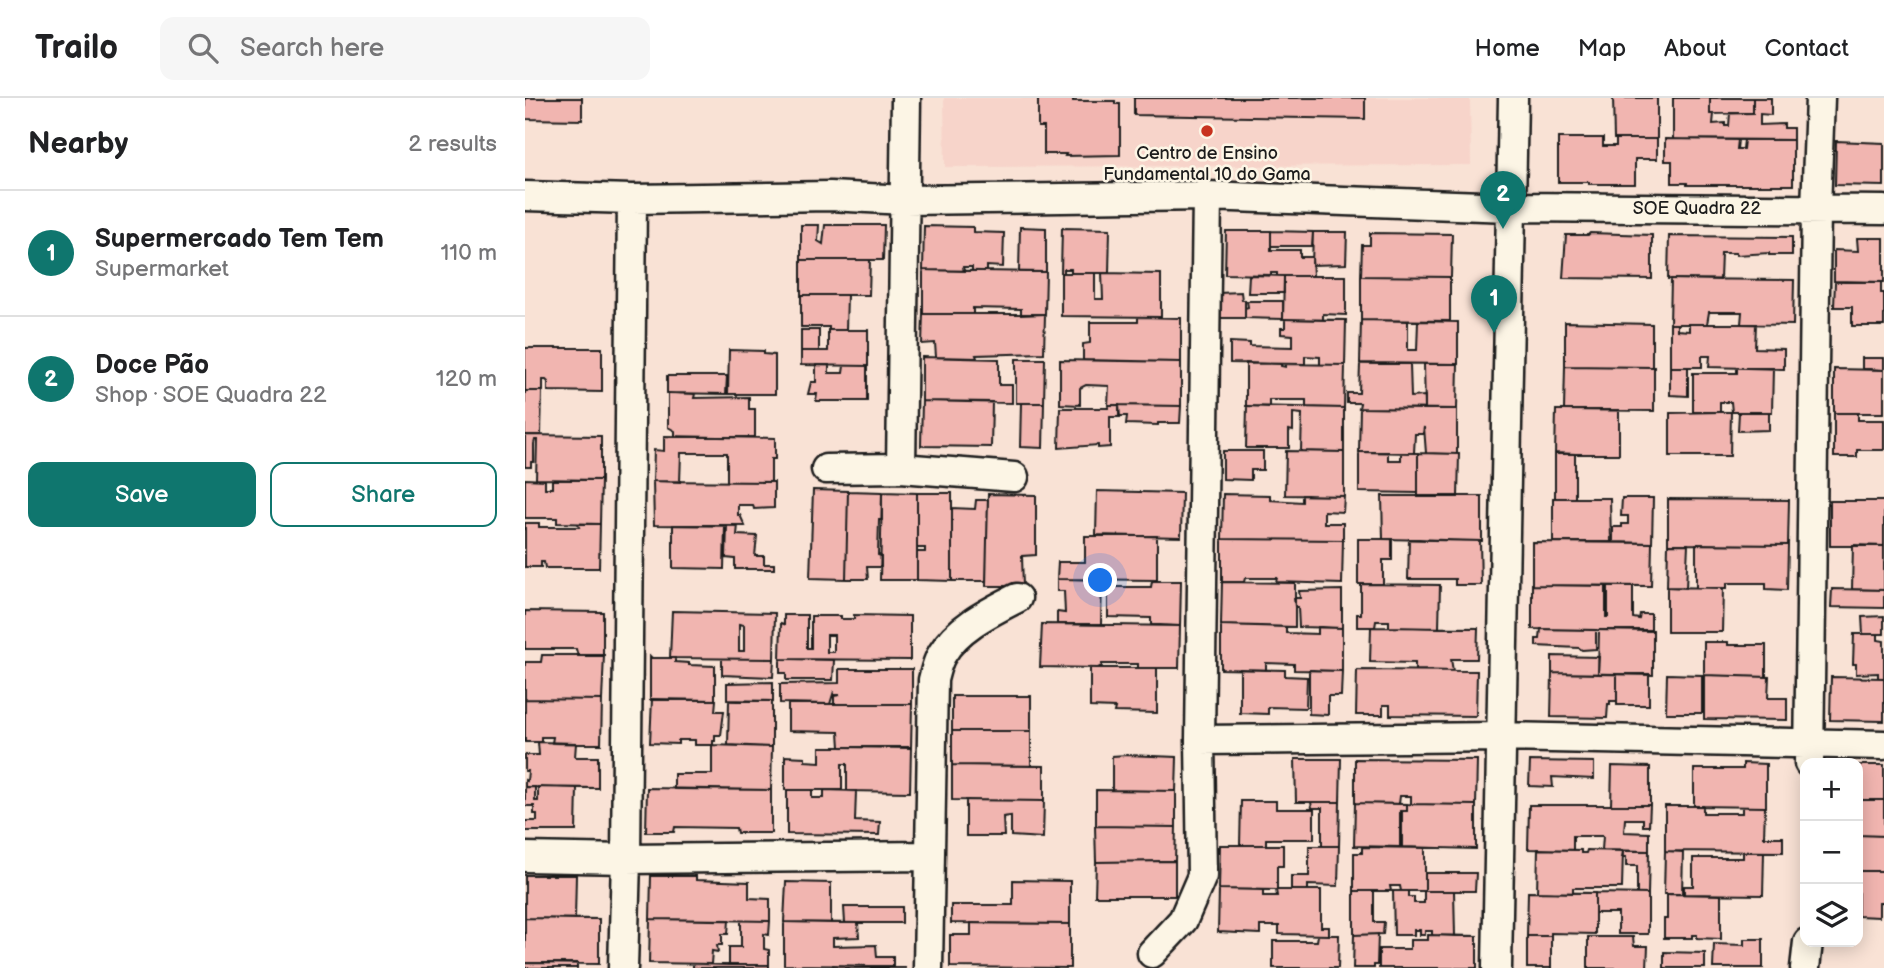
<!DOCTYPE html>
<meta charset="utf-8">
<style>
body{margin:0;font-family:"Balsamiq Sans",sans-serif;background:#f6f6f6;color:#202124}
.controls{position:absolute;right:21px;bottom:21px;display:grid;overflow:hidden;border-radius:14px;box-shadow:0 4px 18px #0003}
.controls button{width:63px;height:63px;display:grid;place-items:center;padding:0;border:0;border-bottom:2px solid #e0e0e0;background:#fff;color:#202124;font:35px sans-serif}
.you{position:absolute;left:576px;top:483px;width:24px;height:24px;margin:-18px;border:5px solid #fff;border-radius:50%;background:#1a73e8;box-shadow:0 0 0 10px #1a73e833}
.badge{display:grid;place-items:center;width:46px;height:46px;border-radius:50%;background:#0f766e;color:#fff;font-size:23px;font-weight:700}
.pin{position:absolute;translate:-50% -58px;filter:drop-shadow(0 2px 4px #0008)}
.pin::after{content:'';position:absolute;top:37px;width:24px;height:21px;background:inherit;clip-path:polygon(0 0,100% 0,50% 100%)}
.list{margin:0;padding:0;list-style:none}
h2{display:flex;justify-content:space-between;align-items:center;height:91px;margin:0;padding:0 28px;font-size:30px}
h2 small{font-size:23px;font-weight:400;color:#757577}
.list li{display:grid;grid-template-columns:46px 1fr auto;gap:21px;align-items:center;box-sizing:border-box;height:126px;padding:0 28px;border-top:2px solid #e0e0e0}
.list b{display:block;font-size:26px;white-space:nowrap}
.list p{margin:0;font-size:23px;white-space:nowrap;color:#757577}
.list em{font-size:23px;font-style:normal;color:#757577}
.actions{display:flex;gap:14px;padding:21px 28px}
.actions a{flex:1;padding:16px 0;border:2px solid #0f766e;border-radius:14px;text-align:center;font-size:24px;color:#0f766e}
.actions .main{background:#0f766e;color:#fff}
.icon{flex:none;width:38px;height:38px;fill:none;stroke:currentColor;stroke-width:2;stroke-linecap:round;stroke-linejoin:round}
.map{position:relative;flex:none;width:1359px;height:870px;overflow:hidden}
header{display:flex;align-items:center;gap:42px;box-sizing:border-box;height:98px;padding:0 35px;background:#fff;border-bottom:2px solid #e0e0e0}
header strong{font-size:33px}
nav{display:flex;gap:38px;margin-inline-start:auto;font-size:24px}
.search{width:490px;height:63px;background:#f6f6f6;display:flex;align-items:center;gap:18px;box-sizing:border-box;padding:0 24px;border-radius:14px;color:#757577;font-size:26px}
main{display:flex}
aside{flex:1;background:#fff}
.map>svg:first-child{display:block}
</style>
<header>
<strong>Trailo</strong>
<div class="search"><svg class="icon" aria-label="search" viewBox="0 0 24 24"><circle cx="10" cy="10" r="6"/><path d="M15 15l6 6"/></svg>Search here</div>
<nav><a>Home</a><a>Map</a><a>About</a><a>Contact</a></nav>
</header>
<main>
<aside>
<h2>Nearby<small>2 results</small></h2>
<ul class="list">
<li><span class="badge">1</span><div><b>Supermercado Tem Tem</b><p>Supermarket</p></div><em>110 m</em></li>
<li><span class="badge">2</span><div><b>Doce Pão</b><p>Shop · SOE Quadra 22</p></div><em>120 m</em></li>
</ul>
<div class="actions"><a class="main">Save</a><a>Share</a></div>
</aside>
<div class="map">
<svg width="1359" height="870" viewBox="0 0 1359 870">
<rect width="100%" height="100%" fill="#f9e2d5"/>
<filter id="ink" filterUnits="userSpaceOnUse"><feTurbulence type="fractalNoise" baseFrequency=".0143" numOctaves="2"/><feDisplacementMap in="SourceGraphic" scale="14" xChannelSelector="R" yChannelSelector="G"/><feConvolveMatrix kernelMatrix="1 2 1 2 8 2 1 2 1" color-interpolation-filters="sRGB"/></filter>
<g filter="url(#ink)">
<path fill="#f7d4ca" d="M419,0h526l1,67 -526,2z"/>
<path fill="#f1b5b0" stroke="#1c1c1c" stroke-width="2" fill-rule="evenodd" d="M0,0h57v22l-57,-1z
M513,0h35v3h42v3h5v51l-55,1 1,-2h-22v-27h-6z
M609,0h231v21l-231,-4z
M1088,0h44v41h-43z
M1148,0h37v16h4l-1,10 12,-1v3h4l1,-13h23v-15h18v17l-11,-1v11l24,-1v4h9v12l-120,-1z
M1185,0h43v15l-43,1z
M1033,40h45v8h13v-7h41v20h-22v25h-46v-2h-31z
M1140,41l73,1 -1,9h6l1,-9h49v45h-106v-2h-15v-22h-7z
M1311,43l48,2v43l-49,-1z
M276,127h18l-1,16 5,3 2,-19h59l-1,35h-82z
M399,128l49,1v5l31,1 -1,34 -16,-1v5h-15v-4h-9l1,4 -41,-1z
M495,129l26,1v44h-27z
M537,130l48,1 -1,44h-38v-4h-7v4h-3z
M701,133h45v19h29v7h12l1,19h-36v-3h-6v2l-46,-1z
M746,133l42,1 -1,14h-41z
M788,134h34l-1,32 -34,1z
M845,135l82,1 -1,43 -90,-1 1,-31h8z
M1065,135l62,2v44l-89,-1 3,-43h22z
M1144,138l123,1v18h-23v-2l-33,2v-2h-15l-1,27 -52,-1z
M1332,140h27v44l-50,-1v-31l24,1z
M276,162h69l-1,35h-68z
M398,172l123,2 -1,42 -24,1v-6l-48,-1v6h-50z
M536,175h34v26h8l-1,-26 59,1v43l-100,-1z
M724,177l35,1v17h-36z
M759,178h62v39l-23,-1v6l-40,-1z
M836,178l89,1v44l-89,-1z
M1146,181l123,1 -1,45 -52,-1 1,-12h-33l-2,12h-37z
M1310,184h46v11h3v33h-32v-19h-18z
M716,194l1,8h3v18h-26l-1,-25z
M276,197h46l-1,35h-17v-3h-28z
M722,203h36v18l-38,-1v-10l3,-1z
M398,216h122l-1,39 -68,2 1,3 -41,-1 -1,-14 -13,1z
M613,219l43,1v44l-98,-2v-16l7,-1v-21h48z
M760,221l61,1 -1,45h-25v-8l-15,-1v8l-75,-1v-21l20,1v3l43,1v-12l-12,-1v-6h4z
M836,222l47,1v29h9l1,-29 40,1v42l-98,-1z
M1040,224l87,2v43l-87,-1z
M1145,226h7v6l12,1v-7h67l-1,24 29,1v20l-75,-2 1,-11h-8v11h-32z
M276,232h18v21h-18z
M303,232h40v36l-67,-1v-14h27z
M0,250h77v44l-54,-1v-9l-2,-2h-3v11h-18z
M204,252l35,1v3l11,1v39h-47z
M397,259l77,2v26h13v18l-90,-2z
M1337,260h22v12l-22,-1z
M491,261h29l-1,44h-28z
M535,262l121,2v44l-73,-1 1,-19 -23,-1 -6,3v17l-20,-1z
M721,265l35,1v2l5,1v-3l59,1 -1,43 -38,-1v-7h-37v7l-23,-1z
M835,266h50l1,33 14,-1v13l-66,-1 1,-5h-13v-10h12z
M899,266h34l-1,45h-32z
M291,267h13v8h14l1,-7h23v35h-51l1,-7h-9l3,-12h5z
M1040,268l89,1v44l-90,-1z
M1145,269h18v29l-18,-1z
M1212,270h36l-1,44h-40l-1,-10h-11v10h-27v-39h44z
M1309,271l50,1v43h-50z
M142,278h60l-1,18 -59,-1z
M0,293h17l-1,44h-16z
M143,295l27,1 -1,4 55,-1v12h6v28h-80v-6l-7,-4z
M397,303l70,1 -1,45 -70,-1z
M496,305h23l-1,45 -23,-1z
M583,307h11l1,12h-10v30l-12,1v-3l-39,3 1,-40h48z
M594,307l62,1 -1,17h-22v2l-32,-1 1,-8h-8z
M722,308l97,2v44l-43,-1 1,-37 -9,-1v18l-4,-1v18h-43z
M835,310l97,1v45l-31,-1 -2,-26 -1,7h-8l-1,19 -55,-1z
M1031,312h63v44h-64z
M1195,314h11l-1,44h-60v-43z
M1214,314h30v18l-31,1z
M1309,315h24v7h26v30h-27v7h-23z
M0,337l76,1v44l-65,-1 1,-39h-2l-1,4v18h-3v5h-6z
M139,338l111,2v21h-4v23h-44v-29h-46l-1,29 -27,-1 1,-31 10,1z
M698,353h40v19h-12v10l-28,-1z
M761,353l58,1v44l-59,-1z
M834,354h29v8h13v-7h17v40l-59,-1z
M893,355l41,1 -1,43h-40z
M1030,355l20,1v44h-20z
M0,381l20,1v8h7v-8h49l-1,44 -43,-1v-5h-32z
M128,383l121,1v26l-20,1 -1,-4h-15v10h2l5,11 -91,-1z
M288,392l35,1 -2,88 -36,-1z
M323,393l34,1v28h-3l-1,35 3,1v11h-14l1,12h-22z
M572,393l85,2 -1,44 -85,-2z
M357,394l35,1v87h-37z
M392,395h35v88l-35,-1v-28h8v-4h-8z
M463,396l48,1v60l-14,1 1,30h-37z
M698,396l47,1v5l32,2v-7l42,1 -1,16 -19,-1v12h19v17l-121,-1z
M857,398h100v45l-99,-2z
M1028,400h57l1,44h-58z
M1097,400h31l-1,45 -39,-1v-15h9v-3h6v-8h-7z
M1143,401l121,1 -1,45 -120,-1z
M451,402h12l-2,81h-34v-73l23,1z
M1305,403h54v45h-54z
M0,425h14v4h40l-1,-3h22l-1,44h-54l-1,-6h-3v5h-16z
M148,427h52l-1,44 -51,-1z
M202,427h11l-1,10 20,1 -2,20h9v8h10v5h-39v-10l-9,-1z
M560,438h72v44l-100,-1 1,-17h27z
M697,441l121,1 -1,44 -66,-2 1,-4h-32l-1,4h-22z
M833,441h34v21h-9v24h-25z
M884,441l71,2 1,44h-26v-6h-47z
M1007,444l120,1 -1,43 -119,-1z
M1143,446h20l-2,44 -19,-1z
M1171,446l92,1 -1,45 -21,-1v-6h-39v5h-31z
M1328,447l31,1v44l-32,-1z
M532,481l45,1 -1,44h-44v-12l8,1 -1,-22h-7z
M627,483h29l-1,45 -29,-1v-7l-43,-1v-30h43z
M697,484l73,1v44l-74,-2z
M836,486l79,1 -1,43 -50,-1v-6h-13l-1,6h-18v-13h4z
M1007,487l74,1v31h2v-31h25v32l6,1 1,-5h11v17l-119,-2z
M1142,489l56,1 -1,44h-55z
M1307,491l52,1v18l-53,-1z
M817,492v38l-43,-1 -1,-20h-3l-1,-9h6l-1,-7z
M0,513l78,1v44h-25l-2,-7h-51z
M147,513l103,2 -1,46 -104,-1zM214,526l5,1v26h-5z
M259,517h23v33h4v-32h30v3h13v-4l56,1v44l-130,-1 1,-36 3,1zM302,537h7v17h-7z
M1359,518v18h-21l-1,-17z
M517,526l138,2 -1,42h-41v-4h-36v2l-4,2 -58,-1z
M696,527l65,2v6l32,1v-7l24,1v43l-48,-1v-6l-28,-1v7l-45,-1z
M846,529l107,1 -1,31h-26l2,12 -38,-1v-7l-45,-1z
M1016,531l55,1v19l-14,1 -3,-2 -43,-2v-7h4z
M1074,532h54v45l-55,-1z
M1329,536h24v6l6,1v37h-6v-5l-22,1v-10h-3z
M1179,544h24v3h38v32l-62,-2z
M17,557h62l-2,45 -77,-1v-37h16z
M125,558l2,2h23v4l14,1v2l26,1v34h-65z
M1027,558l47,1 -1,17 -46,-1z
M197,561h52l-1,18 -51,-2z
M255,561l54,1 -1,20h-47v-7h-6z
M565,570h67v45l-43,-1 1,-4 -25,-1z
M314,571h73v35h-78v-8l6,-1h-7l1,-4 -4,13 -50,-1v-19l59,-1z
M715,571l45,1v6l22,1 -1,31 -38,-1v7l-28,-1z
M784,572l33,1 -1,25h-13v19l-19,-1z
M832,572l120,1 -1,45 -86,-1v-10h-7v10h-27z
M1027,575l65,1v27h-7v3h-2l-1,14 -56,-1z
M1092,576h32v31h-32z
M1142,576l35,1v38h-36z
M1179,577l65,2 -1,21h19v22l-83,-1z
M1306,579l53,1v43l-54,-1z
M248,584v21l-1,-2 -45,-1v-17z
M427,598h79v35h-79z
M0,601l77,1 -1,44 -49,-1 1,-6h-12v5h-16z
M127,601l64,1 -1,11h9l-3,24h-6v6h-2v4h-18v-5h-17v4l-28,-1z
M204,603h43v46l-44,-2z
M263,606h124l-1,44 -71,-1 -1,-15 -51,-1z
M427,633h79v35l-79,-1z
M13,644l38,1 -1,14h23v31l-73,-1v-7l2,1 1,-10h-3v-16h14z
M187,647l60,2 -1,43 -97,-1v-15h38z
M295,649h91l-1,45 -63,-1v-27h-5v26h-57v-34l20,1v4l15,1z
M602,657l50,2 -1,34 -64,-1v-34z
M770,661h46l-1,43h-44z
M830,661l122,1 -1,45 -65,-1v-8h-11l-1,8 -44,-1z
M1005,663l64,1v17l-42,-2 1,10 -24,-1z
M1218,665l23,1v43l-72,-1v-37h49z
M427,667l92,1v35l-92,-1z
M1333,667h26v35h-26z
M1087,668l38,1v38h-39z
M0,689h10v14h3v-14l39,1 -1,43h-51v-10h12v-7h-3v-8h-9z
M122,690l124,2v43h-34l-1,-5 -61,-1 -1,5h-28z
M262,692h25v8h12v-8l32,1 -1,30 25,1 -1,13 -92,-1z
M571,692l80,1v36l-80,-1z
M441,702l78,1 -1,37 -32,-2v-20l-8,1 1,19h-38z
M1333,702h26v36l-26,-1z
M716,703h35v8h38v30h-48v6h-26z
M786,704h29l-1,44h-17v-38h-10z
M830,705l52,1v7h-7v36l-46,-1z
M882,706l69,1v44l-74,-2v-36h5z
M1004,707h121l-1,21h-6v-7h-18l-1,13 25,1v18l-47,-1 1,-14h-30v14l-45,-1z
M1140,708h38v7h39v-6h23l-1,30h19v15l-118,-1z
M570,728l81,1 -1,34 -79,1z
M1333,737l26,1v35h-26z
M695,747h63v21h-6v24l-58,-1z
M784,748h30l-1,40 -30,-1v5h-17v-14h18z
M837,749l63,1v43h-24l-1,-5h-10l1,5h-37v-38h8z
M1013,751l43,1v3h5l1,-3 36,1 -1,37h-49v5l-36,-1z
M1098,753h26l-1,43h-11v-28h-11v-9h-4z
M1140,753l18,1 -1,42h-18z
M1218,754h21l-1,43 -79,-1v-8h9v-28h50z
M637,763h13v35h-80l1,-34z
M1333,773h26v32h-5v14l-21,-1z
M900,775h51l-1,18h-50z
M0,777h51l-1,44 -50,-1z
M126,778h45v4l53,2v16l21,1v22l-120,-2z
M488,782l57,1v43l-119,-1v-18h62z
M261,784l45,1v40l-47,-1z
M694,791l44,1v6h14l-1,-6h45v37h8v8l-50,-1v-8h-19v8l-42,-2z
M829,793h20v31h10l-1,12 -29,1z
M868,793h15v6h6v6h10v-12h30l1,45 -23,-1v-4h-7v4h-5v-5h-6v5h-20z
M1003,794l67,1v41l-44,-1v3h-24z
M1070,795l53,1v40h-30v-21h-23z
M1142,796l54,1v44l-24,-1v-3h-5v3h-28v-19h3z
M319,809h58v16h-57z
M0,820l74,1v45l-74,-1z
M125,821l79,1 -1,14h-6v11h-5l1,7 -6,-1 -1,13 -62,-1z
M216,823h29l-1,14 -5,-1v15l5,1v15h-40v-18h12z
M259,824l74,1 1,14 -26,1v8l43,-1 1,12h16v9l-109,-1z
M446,825l99,1v44l-120,-1v-32h21z
M853,836l-1,31h-3v3h-21l1,-33z
M793,837h21l-1,33h-65v-27h44z
M903,837l49,1v32h-98v-19h31v-9h18z
M1002,838h24v32h-24z
M1063,839h45l1,9h14l-1,22h-59z
M1219,841h19v29h-50l1,-24 30,1z
M1139,854l41,1v15h-41z
M0,865h52v5h-52z
M168,866l36,1h40v3h-76z
M308,867l72,2v1h-72z"/>
<g fill="none" stroke-linecap="round" stroke-linejoin="round">
<defs>
<path id="street" d="M0,98l107,3 198,-3 75,4 302,-4 303,11 374,3
M376,370l5,-370
M301,371l75,-1 113,9
M675,642l301,-3 383,8
M1284,665l7,-554 4,-111
M0,759l101,2 303,-3
M627,855l31,-33 19,-44 -2,-136 7,-544
M98,870l3,-109 6,-660
M403,870l5,-288c2,-8 4,-18 9,-26 16,-27 48,-42 75,-56
M972,870l16,-870
M1280,870l3,-26"/>
</defs>
<use href="#street" stroke="#1c1c1c" stroke-width="33"/>
<use href="#street" stroke="#fcf5e5" stroke-width="28"/>
</g>
</g>
<circle fill="#c8321e" stroke="#fcf5e5" stroke-width="2.5" cx="682" cy="33" r="7"/>
<g text-anchor="middle" stroke-width="5" stroke-linejoin="round" paint-order="stroke">
<g font-size="18" fill="#1c1c1c" stroke="#fcf5e5">
<text x="682" y="61">Centro de Ensino<tspan x="682" dy="21">Fundamental 10 do Gama</tspan></text>
</g>
<g font-size="18" fill="#1c1c1c" stroke="#fcf5e5">
<text x="1172" y="116">SOE Quadra 22</text>
</g>
</g>
</svg>
<div class="controls">
<button>+</button>
<button>−</button>
<button><svg class="icon" aria-label="layers" viewBox="0 0 24 24"><path d="M12 4l9 5-9 5-9-5zM3 14l9 5 9-5"/></svg></button>
</div>
<div class="you"></div>
<div class="pin badge" style="left:969px;top:235px">1</div>
<div class="pin badge" style="left:978px;top:131px">2</div>
</div>
</main>
